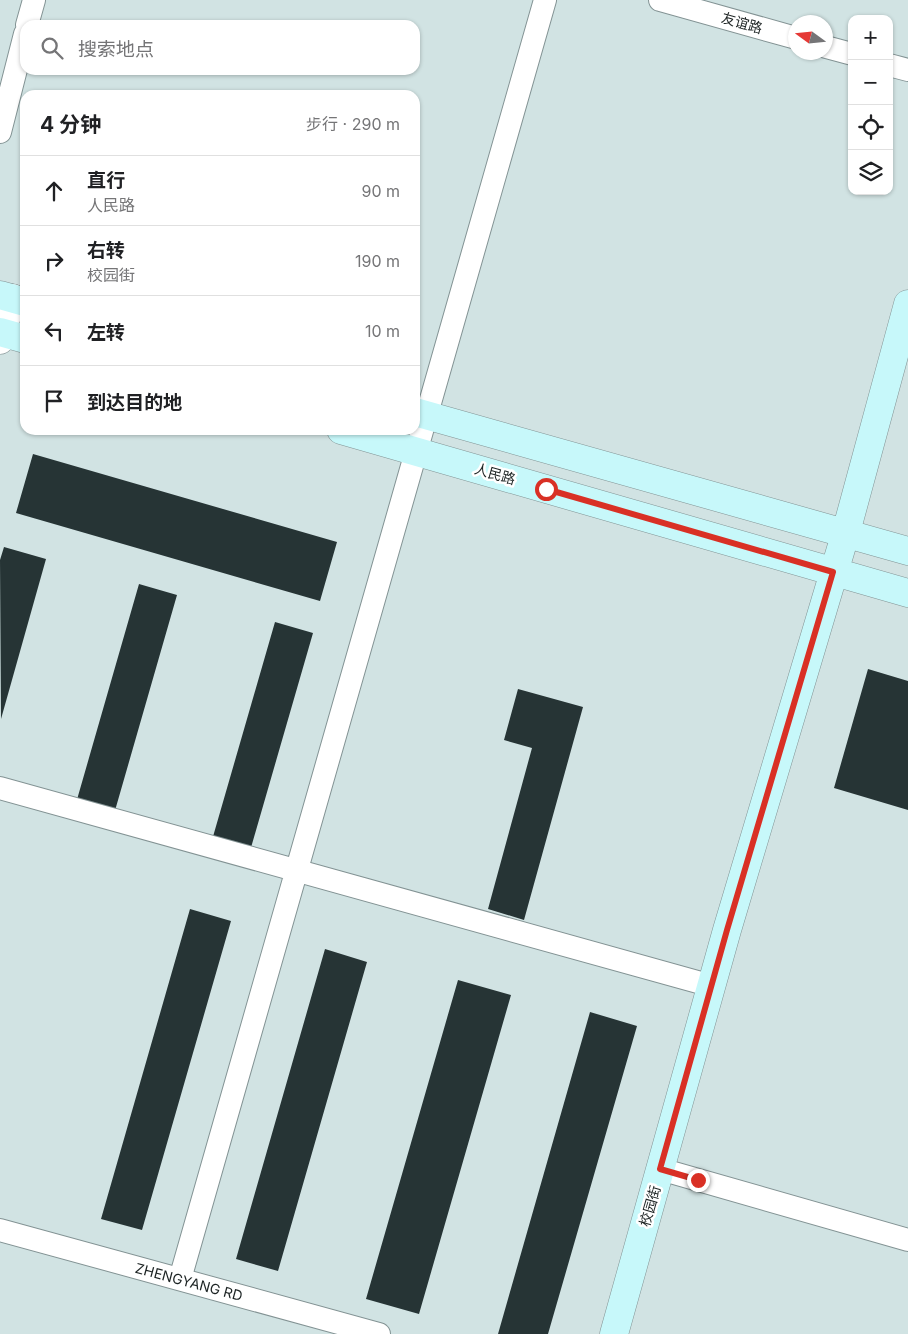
<!DOCTYPE html>
<html lang="zh">
<meta charset="utf-8">
<style>
body{margin:0;font-family:Inter,"Noto Sans SC",sans-serif;background:#f6f6f6;color:#202124}
.controls{position:absolute;right:15px;top:15px;display:grid;overflow:hidden;border-radius:10px;box-shadow:0 1px 4px #0004}
.controls button{width:45px;height:45px;display:grid;place-items:center;padding:0;border:0;border-bottom:1px solid #e0e0e0;background:#fff;color:#202124;font:25px sans-serif}
.compass{position:absolute;left:788px;top:15px;width:45px;height:45px;border-radius:50%;background:#fff;box-shadow:0 1px 4px #0004;rotate:285deg}
.stop{position:absolute;width:15px;height:15px;margin:-11px;border:4px solid #d93025;border-radius:50%;background:#fff}
.stop.end{background:#d93025;border-color:#fff;box-shadow:0 1px 5px #0008}
.list{margin:0;padding:0;list-style:none}
h2{display:flex;justify-content:space-between;align-items:center;height:65px;margin:0;padding:0 20px;font-size:21px}
h2 small{font-size:16px;font-weight:400;color:#757577}
.list li{display:grid;grid-template-columns:32px 1fr auto;gap:15px;align-items:center;box-sizing:border-box;height:70px;padding:0 20px;border-top:1px solid #e0e0e0}
.list b{display:block;font-size:19px;white-space:nowrap}
.list p{margin:0;font-size:16px;white-space:nowrap;color:#757577}
.list em{font-size:16px;font-style:normal;color:#757577}
.icon{flex:none;width:28px;height:28px;fill:none;stroke:currentColor;stroke-width:2;stroke-linecap:round;stroke-linejoin:round}
.map{position:relative;flex:none;width:908px;height:1334px;overflow:hidden}
.search{position:absolute;background:#fff;box-shadow:0 1px 4px #0004;left:20px;top:20px;width:400px;height:55px;display:flex;align-items:center;gap:12px;box-sizing:border-box;padding:0 18px;border-radius:15px;color:#757577;font-size:19px}
.panel{position:absolute;background:#fff;box-shadow:0 1px 4px #0004;left:20px;top:90px;width:400px;height:345px;border-radius:15px}
.map>svg:first-child{display:block}
</style>
<div class="map">
<svg width="908" height="1334" viewBox="0 0 908 1334">
<rect width="100%" height="100%" fill="#d1e3e3"/>
<path fill="#263435" d="M33,454l304,88 -17,59 -304,-88z
M4,547l42,12 -45,160 -1,-159z
M139,584l38,11 -65,226 -38,-11z
M275,622l38,11 -65,225 -38,-11z
M868,669l40,12v129l-74,-22z
M518,689l65,18 -59,213 -36,-11 44,-161 -28,-8z
M190,909l41,12 -89,309 -41,-11z
M325,949l42,13 -89,309 -42,-12z
M458,980l53,15 -92,319 -53,-15z
M590,1012l47,14 -89,308h-50z"/>
<g fill="none" stroke-linecap="round" stroke-linejoin="round">
<defs>
<path id="minor" d="M660,0l136,38
M27,25l7,-25
M826,47l26,7
M889,65l19,5
M0,132l25,-98
M0,788l712,198
M660,1169l248,71
M0,1230l379,104
M180,1279l365,-1279"/>
<path id="tertiary" d="M0,340l12,-42"/>
<path id="secondary" d="M0,295l25,7
M0,332l25,7
M415,412l493,139
M341,430l567,163
M614,1334l113,-404 119,-398 62,-228"/>
</defs>
<use href="#minor" stroke="#839394" stroke-width="24"/>
<use href="#tertiary" stroke="#839394" stroke-width="29"/>
<use href="#secondary" stroke="#839394" stroke-width="29"/>
<use href="#minor" stroke="#fff" stroke-width="22"/>
<use href="#tertiary" stroke="#fff" stroke-width="28"/>
<use href="#secondary" stroke="#c7f8fa" stroke-width="28"/>
</g>
<g fill="none" stroke-linecap="round" stroke-linejoin="round">
<path stroke="#d93025" stroke-width="6" d="M546,489l287,83 -106,358 -67,239 38,11"/>
</g>
<g text-anchor="middle" stroke-width="5" stroke-linejoin="round" paint-order="stroke">
<g font-size="14" fill="#1c2323" stroke="#fff">
<text transform="translate(742 23) rotate(16)" y="5">友谊路</text>
<text transform="translate(495 474) rotate(16)" y="5">人民路</text>
<text transform="translate(650 1206) rotate(-74)" y="5">校园街</text>
<text transform="translate(189 1282) rotate(15)" y="5">ZHENGYANG RD</text>
</g>
</g>
</svg>
<div class="controls">
<button>+</button>
<button>−</button>
<button><svg class="icon" aria-label="locate" viewBox="0 0 24 24"><circle cx="12" cy="12" r="6"/><path d="M12 2v4M12 18v4M2 12h4M18 12h4"/></svg></button>
<button><svg class="icon" aria-label="layers" viewBox="0 0 24 24"><path d="M12 4l9 5-9 5-9-5zM3 14l9 5 9-5"/></svg></button>
</div>
<svg class="compass" viewBox="-18 -18 36 36"><path d="M0-13l5 13h-10z" fill="#e53935"/><path d="M0 13l5-13h-10z" fill="#757577"/></svg>
<div class="stop" style="left:546px;top:489px"></div>
<div class="stop end" style="left:698px;top:1180px"></div>
<div class="search"><svg class="icon" aria-label="search" viewBox="0 0 24 24"><circle cx="10" cy="10" r="6"/><path d="M15 15l6 6"/></svg>搜索地点</div>
<section class="panel">
<h2>4 分钟<small>步行 · 290 m</small></h2>
<ul class="list">
<li><svg class="icon" aria-label="ahead" viewBox="0 0 24 24"><path d="M12 20V5M6 11l6-6 6 6"/></svg><div><b>直行</b><p>人民路</p></div><em>90 m</em></li>
<li><svg class="icon" aria-label="right" viewBox="0 0 24 24"><path d="M7 20v-9h11M14 6l5 5-5 5"/></svg><div><b>右转</b><p>校园街</p></div><em>190 m</em></li>
<li><svg class="icon" aria-label="left" viewBox="0 0 24 24"><path d="M17 20v-9H6M10 6l-5 5 5 5"/></svg><div><b>左转</b></div><em>10 m</em></li>
<li><svg class="icon" aria-label="arrive" viewBox="0 0 24 24"><path d="M6 21V4h12l-3 4 3 4H6"/></svg><div><b>到达目的地</b></div></li>
</ul>
</section>
</div>
